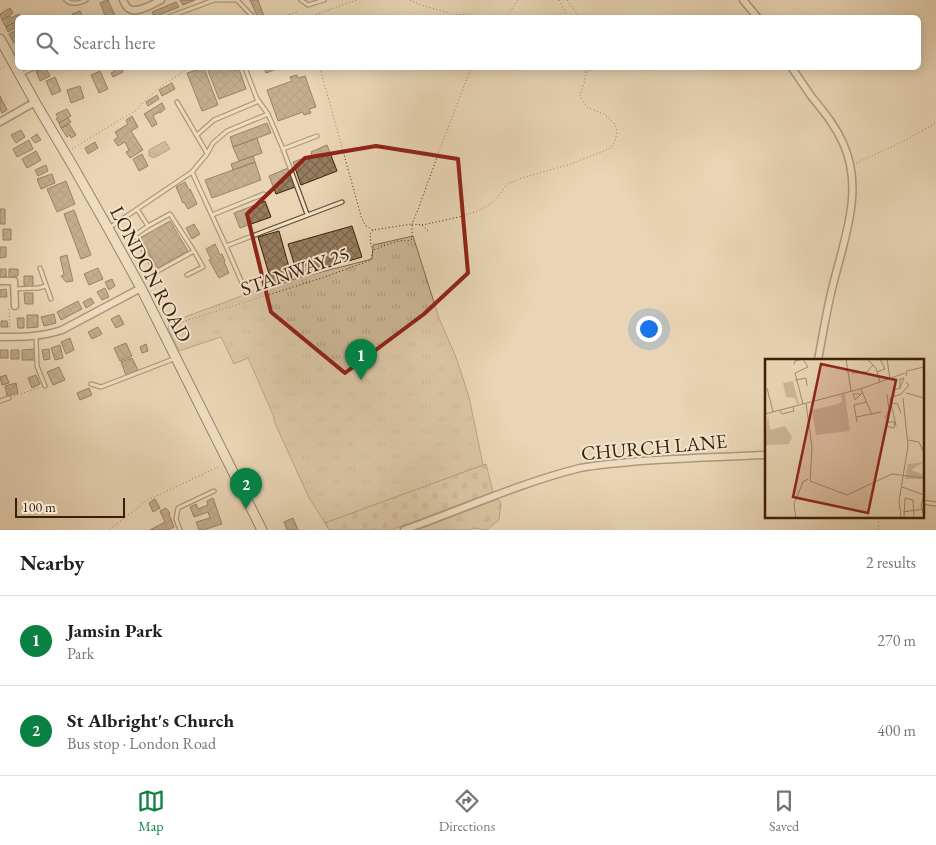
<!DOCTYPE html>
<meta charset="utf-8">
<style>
body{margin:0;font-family:"EB Garamond",serif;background:#f6f6f6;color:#202124}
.scale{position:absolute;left:15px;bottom:12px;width:110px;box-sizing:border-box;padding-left:5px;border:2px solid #3d1e05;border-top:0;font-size:14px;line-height:18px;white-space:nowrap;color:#3d1e05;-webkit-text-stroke:4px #f1e4cf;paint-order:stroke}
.you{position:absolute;left:648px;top:328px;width:18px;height:18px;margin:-12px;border:4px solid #fff;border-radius:50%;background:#1a73e8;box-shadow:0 0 0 8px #1a73e833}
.badge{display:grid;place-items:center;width:32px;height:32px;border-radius:50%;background:#0b8043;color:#fff;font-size:16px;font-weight:700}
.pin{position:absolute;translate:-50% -41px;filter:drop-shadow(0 1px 2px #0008)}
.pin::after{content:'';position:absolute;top:26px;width:18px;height:15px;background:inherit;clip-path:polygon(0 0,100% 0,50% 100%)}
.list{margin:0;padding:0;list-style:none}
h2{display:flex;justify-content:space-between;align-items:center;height:65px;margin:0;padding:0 20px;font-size:21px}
h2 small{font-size:16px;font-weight:400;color:#757577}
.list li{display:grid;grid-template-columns:32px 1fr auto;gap:15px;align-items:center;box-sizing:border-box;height:90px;padding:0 20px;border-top:1px solid #e0e0e0}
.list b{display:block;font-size:19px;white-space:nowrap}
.list p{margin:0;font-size:16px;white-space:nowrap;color:#757577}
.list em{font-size:16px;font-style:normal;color:#757577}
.icon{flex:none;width:28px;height:28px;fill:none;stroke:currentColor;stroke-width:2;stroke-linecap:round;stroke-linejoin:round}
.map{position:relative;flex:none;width:936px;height:530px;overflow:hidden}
.search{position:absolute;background:#fff;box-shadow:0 2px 12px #0003;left:15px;right:15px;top:15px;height:55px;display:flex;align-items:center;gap:12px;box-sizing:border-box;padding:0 18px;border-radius:8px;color:#757577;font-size:19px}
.sheet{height:245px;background:#fff}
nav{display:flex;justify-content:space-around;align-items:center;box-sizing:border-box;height:70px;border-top:1px solid #e0e0e0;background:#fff;font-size:14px;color:#757577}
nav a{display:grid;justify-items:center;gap:2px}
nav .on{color:#0b8043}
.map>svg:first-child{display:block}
</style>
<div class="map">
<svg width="936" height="530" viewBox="0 0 936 530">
<defs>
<pattern id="grass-tufts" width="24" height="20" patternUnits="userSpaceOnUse" patternTransform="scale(1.25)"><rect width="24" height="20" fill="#ccb697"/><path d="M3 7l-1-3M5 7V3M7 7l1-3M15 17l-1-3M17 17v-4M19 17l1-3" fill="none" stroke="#b09c81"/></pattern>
<pattern id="forest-firs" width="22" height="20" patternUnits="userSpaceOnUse" patternTransform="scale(1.25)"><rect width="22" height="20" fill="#ccb697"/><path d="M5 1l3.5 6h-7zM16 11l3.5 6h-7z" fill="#b09c81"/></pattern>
<pattern id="cemetery-stones" width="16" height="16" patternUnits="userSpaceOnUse" patternTransform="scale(1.25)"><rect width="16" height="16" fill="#ccb697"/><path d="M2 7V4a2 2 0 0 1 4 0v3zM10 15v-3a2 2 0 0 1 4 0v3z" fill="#b09c81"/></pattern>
<pattern id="water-ripples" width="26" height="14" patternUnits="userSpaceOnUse" patternTransform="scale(1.25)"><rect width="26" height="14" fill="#af9779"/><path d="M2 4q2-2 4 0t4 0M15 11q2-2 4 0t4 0" fill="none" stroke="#907b61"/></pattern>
<pattern id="building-cross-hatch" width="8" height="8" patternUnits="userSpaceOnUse" patternTransform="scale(1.25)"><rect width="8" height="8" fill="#967d61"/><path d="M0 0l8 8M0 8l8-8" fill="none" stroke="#7c664e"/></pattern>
</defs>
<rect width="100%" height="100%" fill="#e9d5b5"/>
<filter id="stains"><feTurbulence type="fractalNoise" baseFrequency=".004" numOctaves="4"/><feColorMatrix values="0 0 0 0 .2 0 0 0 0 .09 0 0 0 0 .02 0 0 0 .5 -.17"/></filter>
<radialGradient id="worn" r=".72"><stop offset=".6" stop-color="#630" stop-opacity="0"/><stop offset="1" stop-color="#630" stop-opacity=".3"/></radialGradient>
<path fill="url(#grass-tufts)" stroke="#846a4e" d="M413,236l26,82 17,39 13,40 14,68 -158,58 -16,-25 -35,-77v-4l-26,-59 -14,6 -13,-27 -42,14 -11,-22 1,-6 83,-31 46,-14 74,-19 1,-14z"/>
<path fill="url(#forest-firs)" stroke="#846a4e" d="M498,499l3,4 -2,17 -12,10 -13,-2 -5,2h-52z"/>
<path fill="url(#cemetery-stones)" stroke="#846a4e" d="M486,464l7,28 -102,38h-16l-1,-2 -4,2h-41l-4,-7z"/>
<path fill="url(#water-ripples)" stroke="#81674b" d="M165,141l5,8 -16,9 -5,-2v-6z"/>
<path fill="url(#building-cross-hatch)" stroke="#3d1e05" d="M108,0l8,18h-17l6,-3 -5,-12z
M180,0h15l-12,5z
M250,0h8l6,16 -6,2z
M176,2l3,5 -25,10 -2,-5z
M10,8l3,5 -11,7 -2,-6z
M80,11l3,7h-10l-1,-4z
M19,14l2,4h-3l-1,3 -11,6 -4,-7 8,-4 1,2z
M17,21l1,7 -2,1 -1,-1 -7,4 -2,-5z
M17,30l1,11 -4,2 -5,-9z
M44,68h2l4,8 -10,5 -4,-10z
M114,68h7l2,4 -10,5 -2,-4 4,-2z
M204,68l14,37 -16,6 -15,-38z
M207,68h26l1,3 5,-2 7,20 -27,10z
M264,68h15l-13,5z
M100,71l8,18 -9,4 -8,-18z
M297,75l1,3 7,-2 11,31 -7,2 2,4 -7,2 -1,-3 -25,9 -11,-31 25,-9 -2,-4z
M55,77l6,14 -9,4 -6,-14z
M172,83l3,6 -13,7 -3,-6z
M80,86l4,12 -13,5 -4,-13z
M157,95l2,4 -11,7 -2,-4z
M0,96l7,14 -5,3 -2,-4z
M162,103l3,6 -5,4 -1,-1 -6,4 4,8 -5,3 -1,-2 -7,-11z
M67,109l4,7 -12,7 -3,-4 2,-1 -2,-4z
M132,116l6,11 -7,4 12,19 -13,8 -4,-6 3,-2 -4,-8 -7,4 -4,-6 4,-3 -3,-5 13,-8 -2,-4z
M68,118l3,4 -10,6 -2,-5z
M267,123l4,10 -38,14 -3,-10z
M69,124l7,11 -5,3 -1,-3 -3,2 -6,-9z
M21,130l4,7 -9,6 -5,-8z
M37,134l4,6 -6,3 -4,-5z
M257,138l5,15 -23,8 -6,-14z
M29,140l4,9 -16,8 -4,-8z
M95,142l3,6 -10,6 -3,-6z
M327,145l10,26 -36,14 -8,-23 19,-7 -1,-3z
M36,151l5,9 -14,8 -5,-9z
M142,154l6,12 -9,5 -6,-12z
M253,156l2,6 -22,8 -2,-6z
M255,162l6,18 -49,18 -7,-18z
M46,165l2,6 -10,5 -3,-6z
M288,168l7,19 -19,7 -7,-18z
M52,174l3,9 -14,6 -4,-10z
M66,181l9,23 -18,8 -10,-23z
M185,182l4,8 1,-1 7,15 -9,5 -4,-7 -1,1 -7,-16z
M265,201l6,16 -31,11 -6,-15z
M0,209h5v15h-5z
M74,210l17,45 -10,4 -17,-45z
M170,221l18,30 -30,17 -18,-30z
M194,224l6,10 -8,5 -6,-11z
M352,226l10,31 -64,19 -10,-32z
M3,229h8v11h-8z
M279,231l13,47 -20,6 -14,-47z
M215,244l5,11 2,-1 3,7 -1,1 5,11 -10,5 -10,-18 2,-1 -5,-10z
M0,247h6v10l-6,1z
M67,255l6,26 -7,1 -5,-6 3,-1 -4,-18z
M98,268l5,11 -14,6 -5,-11z
M0,269h6v8h-6z
M9,269h9v7l-9,1z
M24,276h9v11h-9z
M112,279l3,7 -6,4 -4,-8z
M105,288l4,9 -7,3 -5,-8z
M6,289l1,8h-7v-7z
M24,293h9v11h-8z
M91,298l3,5 -8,5 -3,-6z
M78,301l4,8 -21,11 -4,-8z
M54,314l2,9 -12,3 -3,-9z
M27,315h11v12l-11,1z
M119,315l5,9 -8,4 -5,-9z
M17,318h7v10h-6z
M1,321h6l1,6h-7z
M98,327l4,7 -10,5 -4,-7z
M70,338l4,12 -8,4 -5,-12z
M126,343l6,13 -12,5 -6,-13z
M146,344l2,7 -6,2 -2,-6z
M60,345l3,13 -8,2 -4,-12z
M35,349v11h-13v-10z
M49,349l1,10 -6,1 -2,-10z
M0,350h8v8h-8z
M11,350h8v9h-8z
M132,358l6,12 -12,5 -5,-13z
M59,367l6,13 -12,5 -6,-13z
M6,375l3,8 -7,2 -2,-8z
M36,375l4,9 -8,4 -4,-10z
M16,383l2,10 -11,3 -2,-10z
M89,388l3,7 -12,5 -3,-7z
M213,498l9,26 -19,6h-4l-3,-8 14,-4 -2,-6 -14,5 -4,-10 6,-3 2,5 10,-4 -1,-4z
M155,499l5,9 -7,4 -4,-9z
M166,508l4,5 -1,1 5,13 -6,3h-18l15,-8 -5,-11z
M293,518l5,12h-11l-3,-8z"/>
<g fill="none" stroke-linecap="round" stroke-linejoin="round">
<defs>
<path id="service" d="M66,0c6,6 14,3 20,0
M301,0l7,5 16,-5
M166,18l48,-18h23l17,18
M245,68l12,31 11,15 15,35 24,65
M21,74l13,-6
M177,102l30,51
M197,135l17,-15 45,-19
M283,149l34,-13
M192,172l34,74 116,-44
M137,209l11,17 22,-12 24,37 -38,21 -21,-37 13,-9
M212,215l52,-21
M109,228l83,-56 15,-18 6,-11 14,-12 41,-17
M226,246l20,46
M40,268l11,31
M187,275l16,-8 -9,-16
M15,289l23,-1 8,-2
M36,337l1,29 8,20
M91,384l10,3 75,-29
M0,401l9,-3
M922,502l14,2
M180,530l-4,-11 2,-11 36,-17"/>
<path id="minor" d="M123,0c1,2 2,5 4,7 7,9 26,-3 34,-7
M743,0l15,18
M792,68c6,9 13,19 19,28 12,15 24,29 32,47 21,45 2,94 -9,138 -7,26 -11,53 -16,79
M0,122l35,-20
M0,281h14l1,25
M0,337c22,0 41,0 62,-7l79,-42
M404,530c59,-21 116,-47 176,-62 20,-4 41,-5 61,-7 41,-3 83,-4 125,-6"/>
<path id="secondary" d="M0,39l35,63 39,66 34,60 33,60 121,242"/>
</defs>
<use href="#service" stroke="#684c31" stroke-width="5.5"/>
<use href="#minor" stroke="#684c31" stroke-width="9"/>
<use href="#secondary" stroke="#3d1e05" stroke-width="11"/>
<path stroke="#3d1e05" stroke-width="1" stroke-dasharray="1 2.5" stroke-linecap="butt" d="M410,0l11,5 25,7 6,3 16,-1 12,4
M559,0l9,18
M567,0l13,18
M279,18l18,-6
M298,18l7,-1
M306,18l51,-18
M506,18l12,-18
M0,69l6,-3
M587,72l8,-4
M72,149l66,-40c13,-18 33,-29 51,-41
M856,163l46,-21 34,-19
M422,225l37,-8 19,-6 12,-7 8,-7 9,-13 15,-6 49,-14 40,-16 4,-7 2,-9 -2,-8 -11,-10 -16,-6 -4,-5 -4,-7 5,-16 1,-12
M373,230l-3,4 1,12 2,3
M428,231l-6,-6 -10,-1 7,-17 22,-61 30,-78
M9,309l1,21
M169,326l153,-48 49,-18 2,-10c9,-3 17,-7 26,-9 5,-1 8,1 13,-2v-15l-39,6 -8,-5 -4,-9 -41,-148
M14,396l27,-9
M109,530l37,-29 74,-35
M878,530l1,-14"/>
<use href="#service" stroke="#f1e4cf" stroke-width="3"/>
<use href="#minor" stroke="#f1e4cf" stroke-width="6"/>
<use href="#secondary" stroke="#f1e4cf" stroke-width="9"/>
</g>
<path d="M0 0H936V530H0ZM376,146l82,13 10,114 -44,41 -79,59 -74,-61 -24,-98 58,-56z" fill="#e9d5b5" fill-opacity=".55" fill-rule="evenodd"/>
<path fill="none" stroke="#8f2418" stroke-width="4" stroke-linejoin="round" d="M376,146l82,13 10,114 -44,41 -79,59 -74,-61 -24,-98 58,-56z"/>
<g text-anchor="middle" stroke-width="4" stroke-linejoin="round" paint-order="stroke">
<g font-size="20" fill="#3d1e05" stroke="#f1e4cf">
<text transform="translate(295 271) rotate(-19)" y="7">STANWAY 25</text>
<text transform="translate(151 274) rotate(62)" y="7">LONDON ROAD</text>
<text transform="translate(654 447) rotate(-5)" y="7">CHURCH LANE</text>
</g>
</g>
<g transform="translate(765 359)">
<rect width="159" height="159" fill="#e9d5b5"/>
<path d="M80,35l5,37 -34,4 -4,-25 26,-6 4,-3 -1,-6zM159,103l-13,8 13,5v4h-19l3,-15z" fill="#ccb697"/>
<path d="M28,22l6,23h-2l-2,-6 -9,-1 -3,-14zM3,55l2,16 15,-4 7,11 -3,7 -24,1z" fill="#ccb697"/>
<path fill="none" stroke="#a48c6f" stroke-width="1" d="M81,0l5,32M102,0l9,9 4,14M122,0l3,20M29,5l1,-3 8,-2 5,8 -13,6 8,31M112,13l8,-3 -5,-10M87,14l15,-1 6,-7M141,17l1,-5 17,-4M30,21l11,-2 1,8M2,29l6,24M96,30l11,26M141,34l18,5M95,35h-7l2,6 7,-7M129,38v-7l6,-2v-9l4,-1 -4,10M41,44l6,45 -2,33 37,14 45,-21 32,4M126,45l6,-1 4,10M15,52l2,3 12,-3 -1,-4M0,55l95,-25 45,-16M91,58l25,-5M120,59l4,-8 -2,-16M92,63l-3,-17 12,-3M130,63l-1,6 -8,-2 1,-3 2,-1h6M131,67l-6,-28 11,-4 8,-9 -3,-3M143,81l11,2 5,11M137,128l22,8M159,136l-3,10 3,11M138,153l21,-3M31,159l-2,-14 9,-22 5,-3M136,159l-2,-17 9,-55 -5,-48M139,159l1,-20 8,2 1,18"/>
<path fill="#8f2418" fill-opacity="0.15" stroke="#8f2418" stroke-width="2.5" d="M56,5l75,16 -28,133 -75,-16z"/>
<rect width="159" height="159" fill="none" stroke="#3d1e05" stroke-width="2.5"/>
</g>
<rect width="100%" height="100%" filter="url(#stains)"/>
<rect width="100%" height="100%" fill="url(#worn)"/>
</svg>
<div class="scale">100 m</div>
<div class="you"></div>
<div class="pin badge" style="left:361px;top:380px">1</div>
<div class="pin badge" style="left:246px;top:509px">2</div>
<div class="search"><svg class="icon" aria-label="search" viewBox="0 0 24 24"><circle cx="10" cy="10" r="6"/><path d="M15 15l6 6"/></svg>Search here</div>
</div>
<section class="sheet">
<h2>Nearby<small>2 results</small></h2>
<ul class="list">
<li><span class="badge">1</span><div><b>Jamsin Park</b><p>Park</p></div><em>270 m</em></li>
<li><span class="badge">2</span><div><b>St Albright's Church</b><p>Bus stop · London Road</p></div><em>400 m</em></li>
</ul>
</section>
<nav>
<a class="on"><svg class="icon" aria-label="map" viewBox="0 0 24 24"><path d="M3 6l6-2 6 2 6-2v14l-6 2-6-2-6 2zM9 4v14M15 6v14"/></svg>Map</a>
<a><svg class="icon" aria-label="directions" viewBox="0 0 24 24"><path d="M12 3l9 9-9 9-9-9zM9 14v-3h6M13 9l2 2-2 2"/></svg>Directions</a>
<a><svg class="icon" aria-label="saved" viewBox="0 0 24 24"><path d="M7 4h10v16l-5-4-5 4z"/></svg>Saved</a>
</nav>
